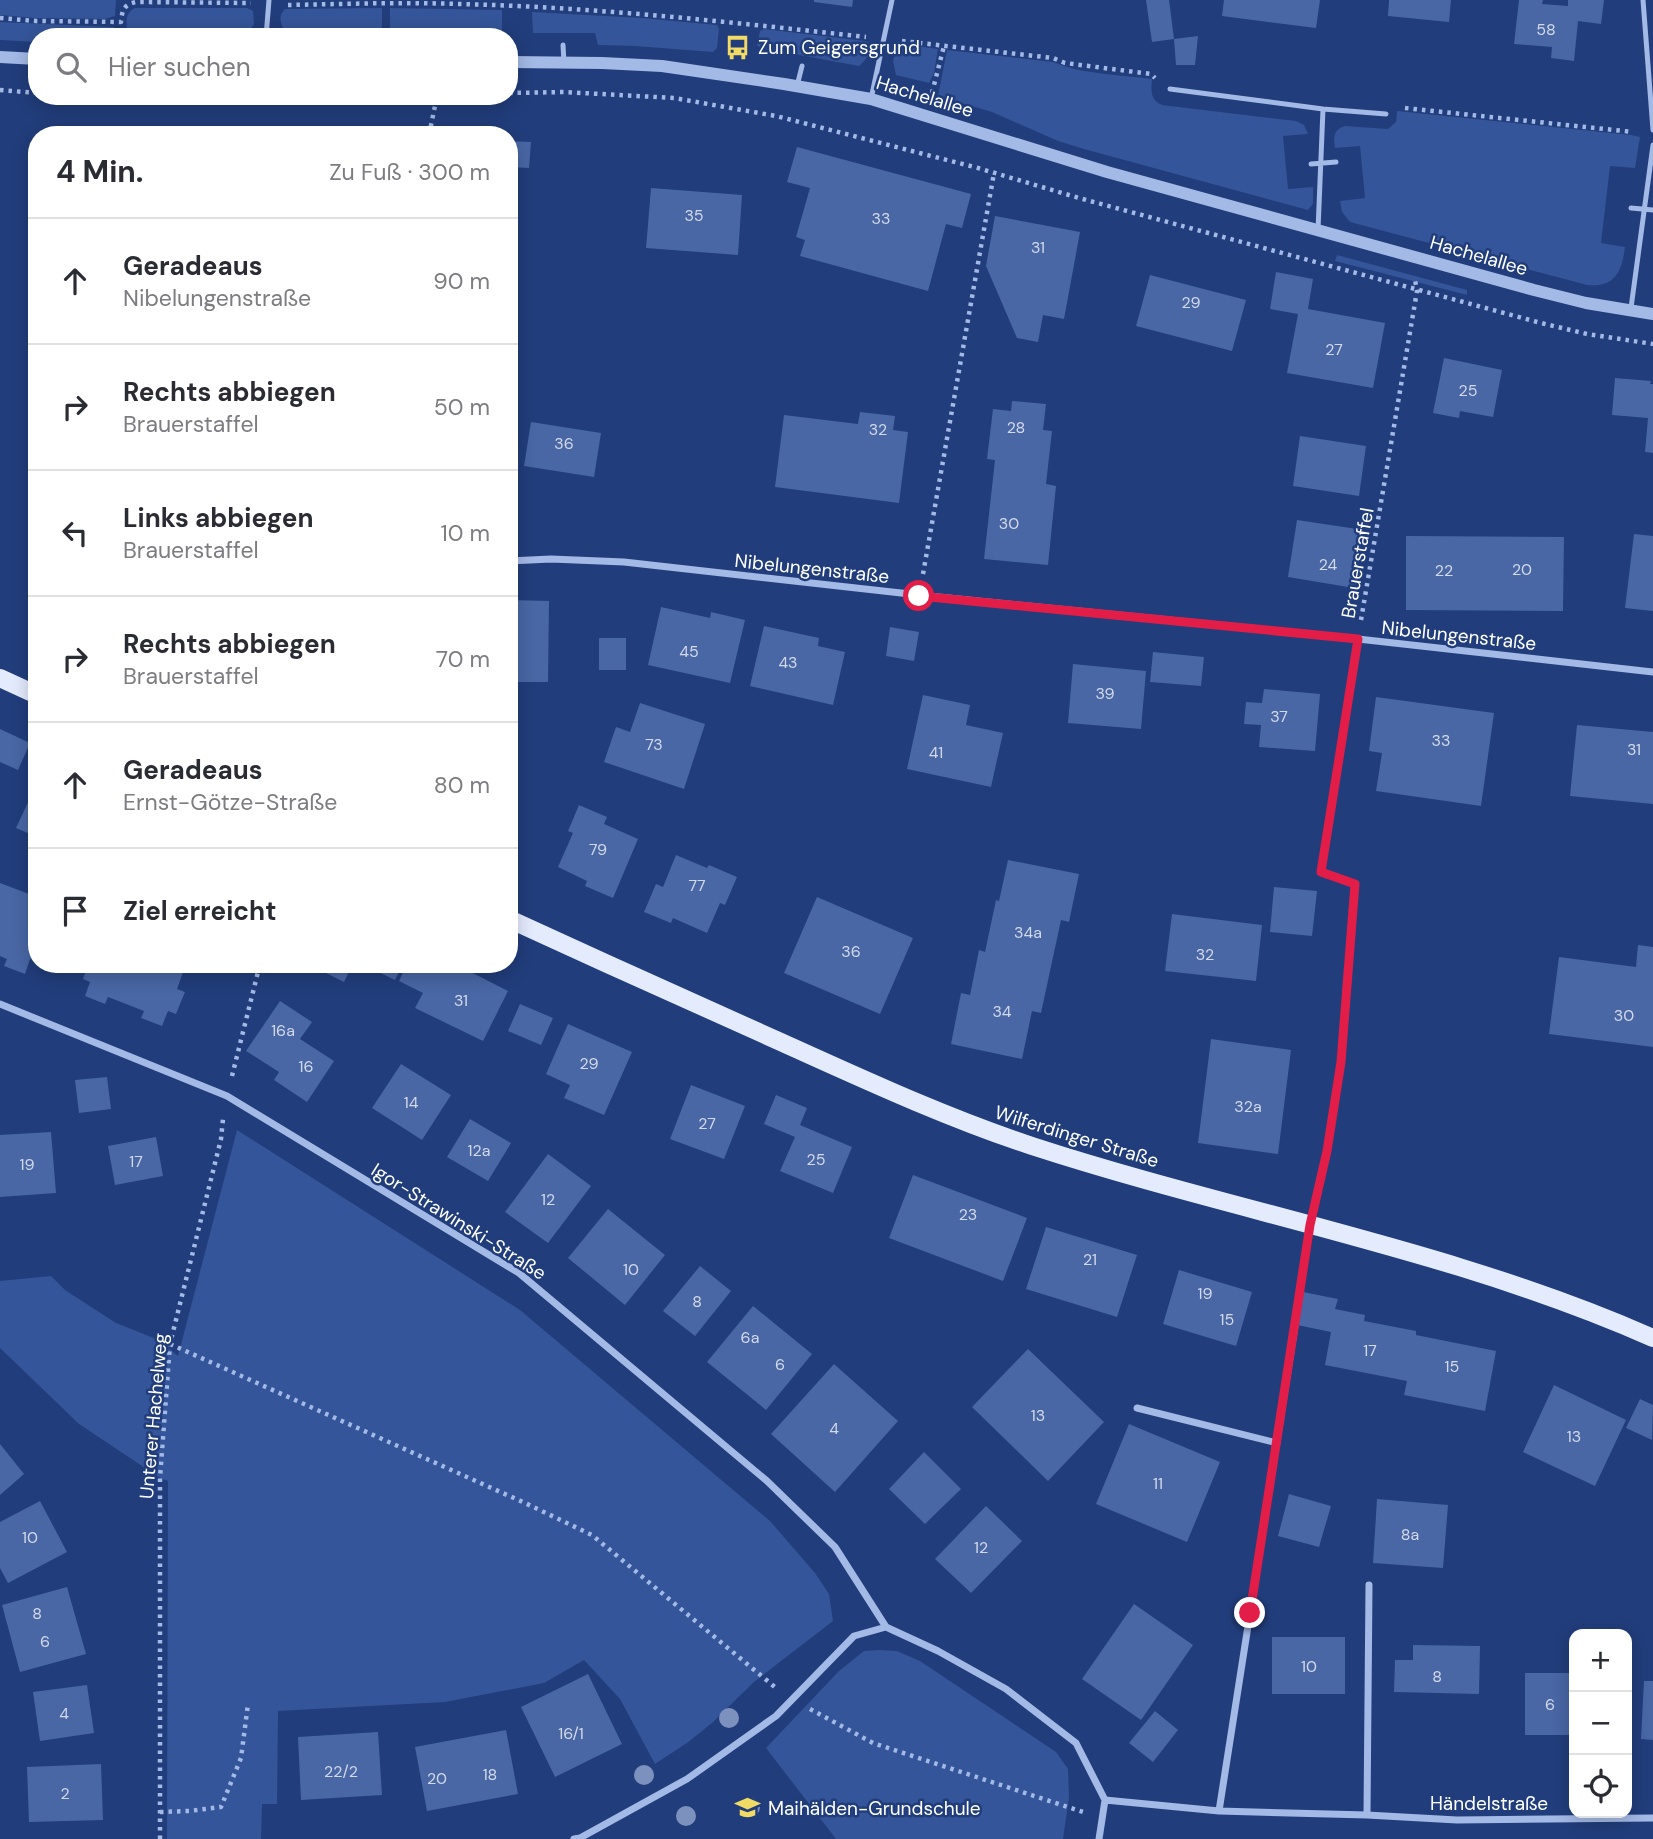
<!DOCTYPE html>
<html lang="de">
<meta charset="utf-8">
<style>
body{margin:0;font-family:"DM Sans",sans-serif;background:#f2f2f3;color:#2b2b33}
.controls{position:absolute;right:21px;bottom:21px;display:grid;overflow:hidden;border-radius:14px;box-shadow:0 4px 18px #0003}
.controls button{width:63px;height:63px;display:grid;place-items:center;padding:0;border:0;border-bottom:2px solid #e1e1e2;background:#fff;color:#2b2b33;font:35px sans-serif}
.stop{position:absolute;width:21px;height:21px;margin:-16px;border:5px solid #e11d48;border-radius:50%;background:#fff}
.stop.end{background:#e11d48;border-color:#fff;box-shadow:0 2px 7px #0008}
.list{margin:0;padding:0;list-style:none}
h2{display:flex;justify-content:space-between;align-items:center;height:91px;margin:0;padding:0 28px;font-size:30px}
h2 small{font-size:23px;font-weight:400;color:#7c7c81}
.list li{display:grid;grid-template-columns:46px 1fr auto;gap:21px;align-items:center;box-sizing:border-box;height:126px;padding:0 28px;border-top:2px solid #e1e1e2}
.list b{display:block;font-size:26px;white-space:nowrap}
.list p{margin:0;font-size:23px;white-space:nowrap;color:#7c7c81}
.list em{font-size:23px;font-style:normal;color:#7c7c81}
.icon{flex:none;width:38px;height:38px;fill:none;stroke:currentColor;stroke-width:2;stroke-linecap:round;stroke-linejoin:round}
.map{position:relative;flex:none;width:1653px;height:1839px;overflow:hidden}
.search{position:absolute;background:#fff;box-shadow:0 4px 18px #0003;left:28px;top:28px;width:490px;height:77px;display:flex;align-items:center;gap:18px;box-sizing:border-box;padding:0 24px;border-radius:28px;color:#7c7c81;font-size:26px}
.panel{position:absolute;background:#fff;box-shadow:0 4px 18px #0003;left:28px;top:126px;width:490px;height:847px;border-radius:28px}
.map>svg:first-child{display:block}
</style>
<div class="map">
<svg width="1653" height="1839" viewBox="0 0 1653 1839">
<rect width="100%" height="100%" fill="#213d7b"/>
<path fill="#345599" d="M0,0h116l-1,16 -10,3 -70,-1 -35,-3z
M135,8h112l6,3 1,13 -9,13h-117c-1,-12 -5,-23 7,-29z
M382,8v24h-97c-5,-9 -7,-16 0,-23z
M390,8l112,2v23l-112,-1z
M532,12l110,6 75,7 2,4 -2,19 -4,4 -78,-6 -37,-1 -3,-12h-62z
M0,22l113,5 2,1v9h-78v5l-37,-2z
M764,29l101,12 3,1c4,9 -2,19 -9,24l-99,-18 -3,-3 3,-14z
M901,44l37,5 -4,24 -5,10 -33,-8 -3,-14 4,-15z
M947,50l106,12c28,12 68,13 99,17 -1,11 -2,21 10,26l134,16 8,4 4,9 -25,2 5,53 25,-2v17l-5,6 -224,-61 -26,-8 -66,-29 -54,-16z
M1397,111l234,24 9,2 -5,31 -25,-2 -9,77 24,4c-3,23 -9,41 -38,38l-237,-63 -8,-10 -2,-11 25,-3 -5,-52 -25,2c-2,-11 -1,-19 10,-22l43,3 8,-7z
M1337,255l130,35v5l-132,-34z
M237,1130l283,180 250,211 45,52 14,21 4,27 -79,61 -42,41 -25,20 -32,21 -35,-65 -36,-39 -40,23 -99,19 -167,9 -1,93h-15l-1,35h-94l1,-358 -8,-3 -81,-54 -79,-76v-67l51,-5 14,14 51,33 43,17 19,16z
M879,1650l18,1 23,10 136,91 12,17 1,29 -6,41h-227l-70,-91 73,-77 25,-20z"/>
<path fill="#4967a5" d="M814,0h39l-1,7 -38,-5z
M1146,0h23l5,39 -22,3z
M1224,0h96l-4,28 -94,-12z
M1389,0h62l-2,22 -61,-6z
M1519,0h24l-1,4 26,2v-6h36l-3,24 -23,-3 -4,40 -23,-3 1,-11 -38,-3z
M1198,36l-3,29h-19l-2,-26z
M509,141l22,1 -2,26 -20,-1z
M797,147l174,47 -9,34 -16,-4 -18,67 -128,-35 5,-16 -9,-3 14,-49 -23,-6z
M651,188l91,7 -4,60 -92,-7z
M509,214l6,1 -4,29h-2z
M995,216l85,16 -16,87 -21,-4 -5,27 -21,-4 -31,-72z
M35,271h2v27l-7,-2z
M1276,272l37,7 -5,30 77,14 -12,65 -86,-15 11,-59 -28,-5z
M1150,275l96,25 -14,51 -96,-25z
M1444,358l58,12 -9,47 -33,-6 -1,7 -26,-5z
M1615,378l36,3 -1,3h3v69l-8,-1 3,-34 -36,-3z
M1012,401l34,3 -3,26 9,1 -6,53 10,2 -8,79 -64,-6 11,-99 -8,-1 6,-50 18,2z
M860,412l35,4 -2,14 15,2 -9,71 -124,-16 9,-72 74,9z
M531,422l70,11 -7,44 -70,-11z
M1300,436l66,10 -7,50 -66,-10z
M1297,520l67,10 -10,58 -66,-11z
M1634,534l19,2v75l-28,-3z
M1406,536l158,1 -1,74 -157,-1z
M509,600l40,1 -1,81h-39z
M661,607l49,11 1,-6 34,8 -15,63 -82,-18z
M764,626l55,12 -1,8 27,6 -12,53 -83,-19z
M890,627l29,5 -5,29 -28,-5z
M599,638h27v32h-27z
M1153,652l51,5 -3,29 -51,-4z
M1073,664l73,7 -5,58 -73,-6z
M1264,689l56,5 -5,57 -56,-4 2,-22 -17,-1 2,-22 16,1z
M923,695l47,10 -4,20 37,8 -12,54 -84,-18z
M1376,697l118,16 -13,93 -105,-15 6,-38 -13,-2z
M640,703l65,21 -21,65 -80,-27 12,-35 14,5z
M1577,725l76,7v72l-83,-8z
M0,729l30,14 -12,27 -18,-8z
M37,783v54l-21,-9z
M579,805l28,12 -3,7 34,15 -25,59 -28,-12 2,-5 -29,-14 15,-34 -5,-2z
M676,855l31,13 2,-3 28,12 -12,28 -5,-2 -13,30 -34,-15 -2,5 -27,-11 12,-28 7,3z
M1008,860l71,14 -10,48 -8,-2 -20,93 -9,-2 -10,48 -71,-15 10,-51 9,2 9,-45 6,2 11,-52 3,1z
M0,883l37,14v65l-7,-3 -5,15 -21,-8 3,-7 -7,-3z
M1274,887l43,4 -5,45 -42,-4z
M817,897l96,41 -33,76 -96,-41z
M1172,914l90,11 -6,56 -91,-10z
M1638,945l15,2v100l-104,-13 10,-77 77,10z
M88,964h98l-9,25 8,3 -9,22 -8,-3 -6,15 -21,-8 3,-7 -36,-14 -3,7 -20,-8 5,-14 -7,-3z
M308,964h45l-9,18z
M362,964h41l-8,16z
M407,964h48l53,27 -25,50 -68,-33 8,-15 -24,-12z
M280,1001l32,21 -12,17 34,22 -27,41 -33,-22 5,-8 -33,-21z
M520,1004l33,14 -12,27 -33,-14z
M568,1024l64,28 -28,63 -40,-17 6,-13 -24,-11z
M1211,1039l80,11 -13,104 -80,-11z
M401,1064l50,31 -29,45 -50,-32z
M107,1077l4,32 -32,4 -4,-33z
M691,1085l54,21 -21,53 -54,-20z
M776,1095l31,13 -7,17 52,22 -19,46 -53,-22 15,-34 -31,-13z
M470,1119l41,24 -23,38 -41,-24z
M51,1132l5,61 -56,4v-62z
M156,1137l7,39 -48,9 -7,-39z
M548,1154l43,32 -43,57 -43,-31z
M913,1175l114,43 -24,63 -114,-43z
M608,1209l57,46 -40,50 -57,-47z
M1046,1227l91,28 -20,62 -91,-28z
M700,1266l31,25 -36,45 -32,-25z
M1179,1270l73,22 -16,54 -73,-22z
M1303,1292l35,7 -3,10 30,6 -1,6 52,10v4l80,16 -11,60 -81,-16 3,-14 -82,-16 6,-33 -34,-7z
M753,1306l59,48 -46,56 -59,-48z
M1028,1349l76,73 -56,59 -76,-74z
M834,1364l64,57 -63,71 -64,-58z
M1554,1385l72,35 -31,66 -72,-34z
M1640,1399l13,6 -1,35 -26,-12z
M1129,1424l91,38 -33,80 -91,-38z
M0,1444l24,30 -24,21z
M924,1452l37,37 -36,35 -36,-35z
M1289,1494l42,12 -12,41 -41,-11z
M1377,1499l71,6 -5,63 -70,-5z
M40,1501l27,51 -59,31 -8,-15v-46z
M986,1506l36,35 -51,52 -36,-34z
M67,1587l19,67 -66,18 -18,-67z
M1134,1604l59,41 -52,75 -59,-41z
M1272,1637h73v57h-73z
M1413,1645l67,1 -1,48 -85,-2 1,-32h18z
M1525,1673h49v62h-49z
M588,1674l34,70 -67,33 -34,-70z
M1644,1681h9v59l-12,-1z
M87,1685l7,48 -54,8 -7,-49z
M1155,1711l23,19 -25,32 -24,-19z
M506,1730l12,64 -91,17 -12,-64z
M378,1732l4,63 -81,5 -3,-63z
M101,1764l2,56 -74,2 -2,-55z"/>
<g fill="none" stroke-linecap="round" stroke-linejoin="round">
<path stroke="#a3b9e6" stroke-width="4.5" stroke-dasharray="3.5 5" stroke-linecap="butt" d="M288,5c56,-1 113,-3 170,-1 136,3 272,18 408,33
M0,18l36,3 85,1c1,-12 3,-18 16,-20l114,1
M902,41l151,17 12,5 86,11 4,4
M0,90l37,3
M509,93l55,-1 110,6 102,18 202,52 101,30 462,125 46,11 66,10
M932,93l12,-47
M1405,108l228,24
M429,135l8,-39
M923,574l71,-401
M1361,620l56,-329 -2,-11
M232,1076l28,-112
M1316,1199l11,-48 14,-89 14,-179 -34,-11 34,-212
M1298,1305l8,-57
M170,1344l355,159 67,32 184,153
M810,1709l63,34 210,69
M160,1812l29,-1 32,-4 20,-49 7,-54
M160,1839v-361l10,-134 51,-205 2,-20"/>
<path stroke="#a3b9e6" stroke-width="5" d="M1643,0l10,130
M266,37l3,-37
M563,45l1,18
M797,86l5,-20
M1170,89l153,20 63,5
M871,99l21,-99
M1311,164l25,-2
M1631,208l22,2
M1318,230l5,-121
M1631,308l22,-163"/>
<path stroke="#a3b9e6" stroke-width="7" d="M509,561l42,-2 73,3 295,33 439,44 295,33
M0,1004l227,92 292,177 248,208 68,66 51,80
M1137,1408l140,35
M1105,1800l114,11 148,4 90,5 196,-2
M1219,1811l76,-485
M1367,1815l2,-230
M574,1839l6,-1 107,-59 89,-63 78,-80 32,-9 52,24 68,38 70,54 29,57 -6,39"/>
<path stroke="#a3b9e6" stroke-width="12" d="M0,57l37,2
M509,62l93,1 60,3 122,18 87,15 236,73 427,118 52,13 67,11"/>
<path stroke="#e4ebfd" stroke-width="18" d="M0,678l37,17
M509,919c91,42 183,83 274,124 82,37 164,75 249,103 206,67 422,104 621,192"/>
</g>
<g fill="#7c91be">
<circle cx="729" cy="1718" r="10"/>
<circle cx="644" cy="1775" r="10"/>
<circle cx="750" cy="1807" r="10"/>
<circle cx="686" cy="1816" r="10"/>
</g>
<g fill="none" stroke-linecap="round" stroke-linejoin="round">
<path stroke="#e11d48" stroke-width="9" d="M919,596l439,43 -37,233 34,12 -14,178 -14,89 -17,74 -60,388"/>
</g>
<defs>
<symbol id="bus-bare" viewBox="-9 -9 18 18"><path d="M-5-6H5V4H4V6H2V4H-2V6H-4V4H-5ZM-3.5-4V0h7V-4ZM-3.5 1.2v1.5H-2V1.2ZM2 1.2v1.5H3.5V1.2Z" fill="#f2db65" stroke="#213d7b" stroke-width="2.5" paint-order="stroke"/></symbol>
<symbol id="school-bare" viewBox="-9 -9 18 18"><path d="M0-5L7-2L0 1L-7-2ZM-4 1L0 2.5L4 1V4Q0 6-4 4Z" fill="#f2db65" stroke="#213d7b" stroke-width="2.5" paint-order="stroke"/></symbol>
</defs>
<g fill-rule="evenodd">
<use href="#bus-bare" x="720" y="30" width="35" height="35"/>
<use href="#school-bare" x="730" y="1790" width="35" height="35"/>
</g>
<g text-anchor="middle" stroke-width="5" stroke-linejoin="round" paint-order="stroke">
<g font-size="16" fill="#d2d9e8">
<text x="1546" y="35">58</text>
<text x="694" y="221">35</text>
<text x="881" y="224">33</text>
<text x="1038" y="253">31</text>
<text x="1191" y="308">29</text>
<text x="1334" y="355">27</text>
<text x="1468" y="396">25</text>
<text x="1016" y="433">28</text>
<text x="878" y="435">32</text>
<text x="564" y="449">36</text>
<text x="1009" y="529">30</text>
<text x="1328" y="570">24</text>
<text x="1522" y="575">20</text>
<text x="1444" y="576">22</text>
<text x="689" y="657">45</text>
<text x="788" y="668">43</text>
<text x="1105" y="699">39</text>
<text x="1279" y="722">37</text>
<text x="1441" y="746">33</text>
<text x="654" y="750">73</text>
<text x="1634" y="755">31</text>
<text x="936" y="758">41</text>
<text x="598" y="855">79</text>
<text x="697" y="891">77</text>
<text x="1028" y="938">34a</text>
<text x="851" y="957">36</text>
<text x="1205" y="960">32</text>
<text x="461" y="1006">31</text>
<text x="1002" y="1017">34</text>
<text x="1624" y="1021">30</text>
<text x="283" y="1036">16a</text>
<text x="589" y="1069">29</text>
<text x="306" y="1072">16</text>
<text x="411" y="1108">14</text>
<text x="1248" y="1112">32a</text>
<text x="707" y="1129">27</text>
<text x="479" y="1156">12a</text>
<text x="816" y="1165">25</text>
<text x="136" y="1167">17</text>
<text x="27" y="1170">19</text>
<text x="548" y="1205">12</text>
<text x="968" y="1220">23</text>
<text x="1090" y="1265">21</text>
<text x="631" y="1275">10</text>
<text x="1205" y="1299">19</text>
<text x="697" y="1307">8</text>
<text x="1227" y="1325">15</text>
<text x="750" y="1343">6a</text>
<text x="1370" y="1356">17</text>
<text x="780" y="1370">6</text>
<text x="1452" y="1372">15</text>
<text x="1038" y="1421">13</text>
<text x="834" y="1434">4</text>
<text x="1574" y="1442">13</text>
<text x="1158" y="1489">11</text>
<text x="1410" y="1540">8a</text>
<text x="30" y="1543">10</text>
<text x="981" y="1553">12</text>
<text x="37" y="1619">8</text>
<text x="45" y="1647">6</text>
<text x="1309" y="1672">10</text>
<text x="1437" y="1682">8</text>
<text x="1550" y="1710">6</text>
<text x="64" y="1719">4</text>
<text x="571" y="1739">16/1</text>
<text x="341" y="1777">22/2</text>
<text x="490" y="1780">18</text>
<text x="437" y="1784">20</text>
<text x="65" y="1799">2</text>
</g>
<g font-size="19" fill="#fff" stroke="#213d7b" text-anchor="start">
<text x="758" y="54">Zum Geigersgrund</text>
<text x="768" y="1815">Maihälden-Grundschule</text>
</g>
<g font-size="19" fill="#fff" stroke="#213d7b">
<text transform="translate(925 96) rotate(17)" y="7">Hachelallee</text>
<text transform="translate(1479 255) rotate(16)" y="7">Hachelallee</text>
<text transform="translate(1357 563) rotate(-80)" y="7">Brauerstaffel</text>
<text transform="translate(812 568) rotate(6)" y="7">Nibelungenstraße</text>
<text transform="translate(1459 635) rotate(6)" y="7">Nibelungenstraße</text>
<text transform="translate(1077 1136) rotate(17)" y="7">Wilferdinger Straße</text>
<text transform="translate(459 1221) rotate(32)" y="7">Igor-Strawinski-Straße</text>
<text transform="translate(153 1416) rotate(-85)" y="7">Unterer Hachelweg</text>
<text x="1489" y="1810">Händelstraße</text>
</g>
</g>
</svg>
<div class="controls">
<button>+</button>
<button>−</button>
<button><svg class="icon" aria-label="locate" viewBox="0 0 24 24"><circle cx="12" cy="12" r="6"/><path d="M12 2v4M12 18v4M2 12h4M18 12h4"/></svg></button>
</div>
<div class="stop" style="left:919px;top:596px"></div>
<div class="stop end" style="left:1250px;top:1613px"></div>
<div class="search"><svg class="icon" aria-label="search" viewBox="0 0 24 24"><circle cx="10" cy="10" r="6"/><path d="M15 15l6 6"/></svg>Hier suchen</div>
<section class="panel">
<h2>4 Min.<small>Zu Fuß · 300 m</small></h2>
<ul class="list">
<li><svg class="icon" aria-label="ahead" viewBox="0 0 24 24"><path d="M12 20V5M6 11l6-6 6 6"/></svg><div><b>Geradeaus</b><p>Nibelungenstraße</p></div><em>90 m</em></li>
<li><svg class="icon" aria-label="right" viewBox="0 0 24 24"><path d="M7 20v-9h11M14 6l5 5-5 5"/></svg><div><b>Rechts abbiegen</b><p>Brauerstaffel</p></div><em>50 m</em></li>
<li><svg class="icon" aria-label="left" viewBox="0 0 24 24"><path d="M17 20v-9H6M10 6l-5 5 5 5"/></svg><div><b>Links abbiegen</b><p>Brauerstaffel</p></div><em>10 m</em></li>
<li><svg class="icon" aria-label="right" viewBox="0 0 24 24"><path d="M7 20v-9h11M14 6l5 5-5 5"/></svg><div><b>Rechts abbiegen</b><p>Brauerstaffel</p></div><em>70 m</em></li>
<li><svg class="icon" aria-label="ahead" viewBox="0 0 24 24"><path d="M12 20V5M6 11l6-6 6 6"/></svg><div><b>Geradeaus</b><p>Ernst-Götze-Straße</p></div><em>80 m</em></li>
<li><svg class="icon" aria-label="arrive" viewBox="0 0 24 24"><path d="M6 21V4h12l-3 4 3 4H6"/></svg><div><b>Ziel erreicht</b></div></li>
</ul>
</section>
</div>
